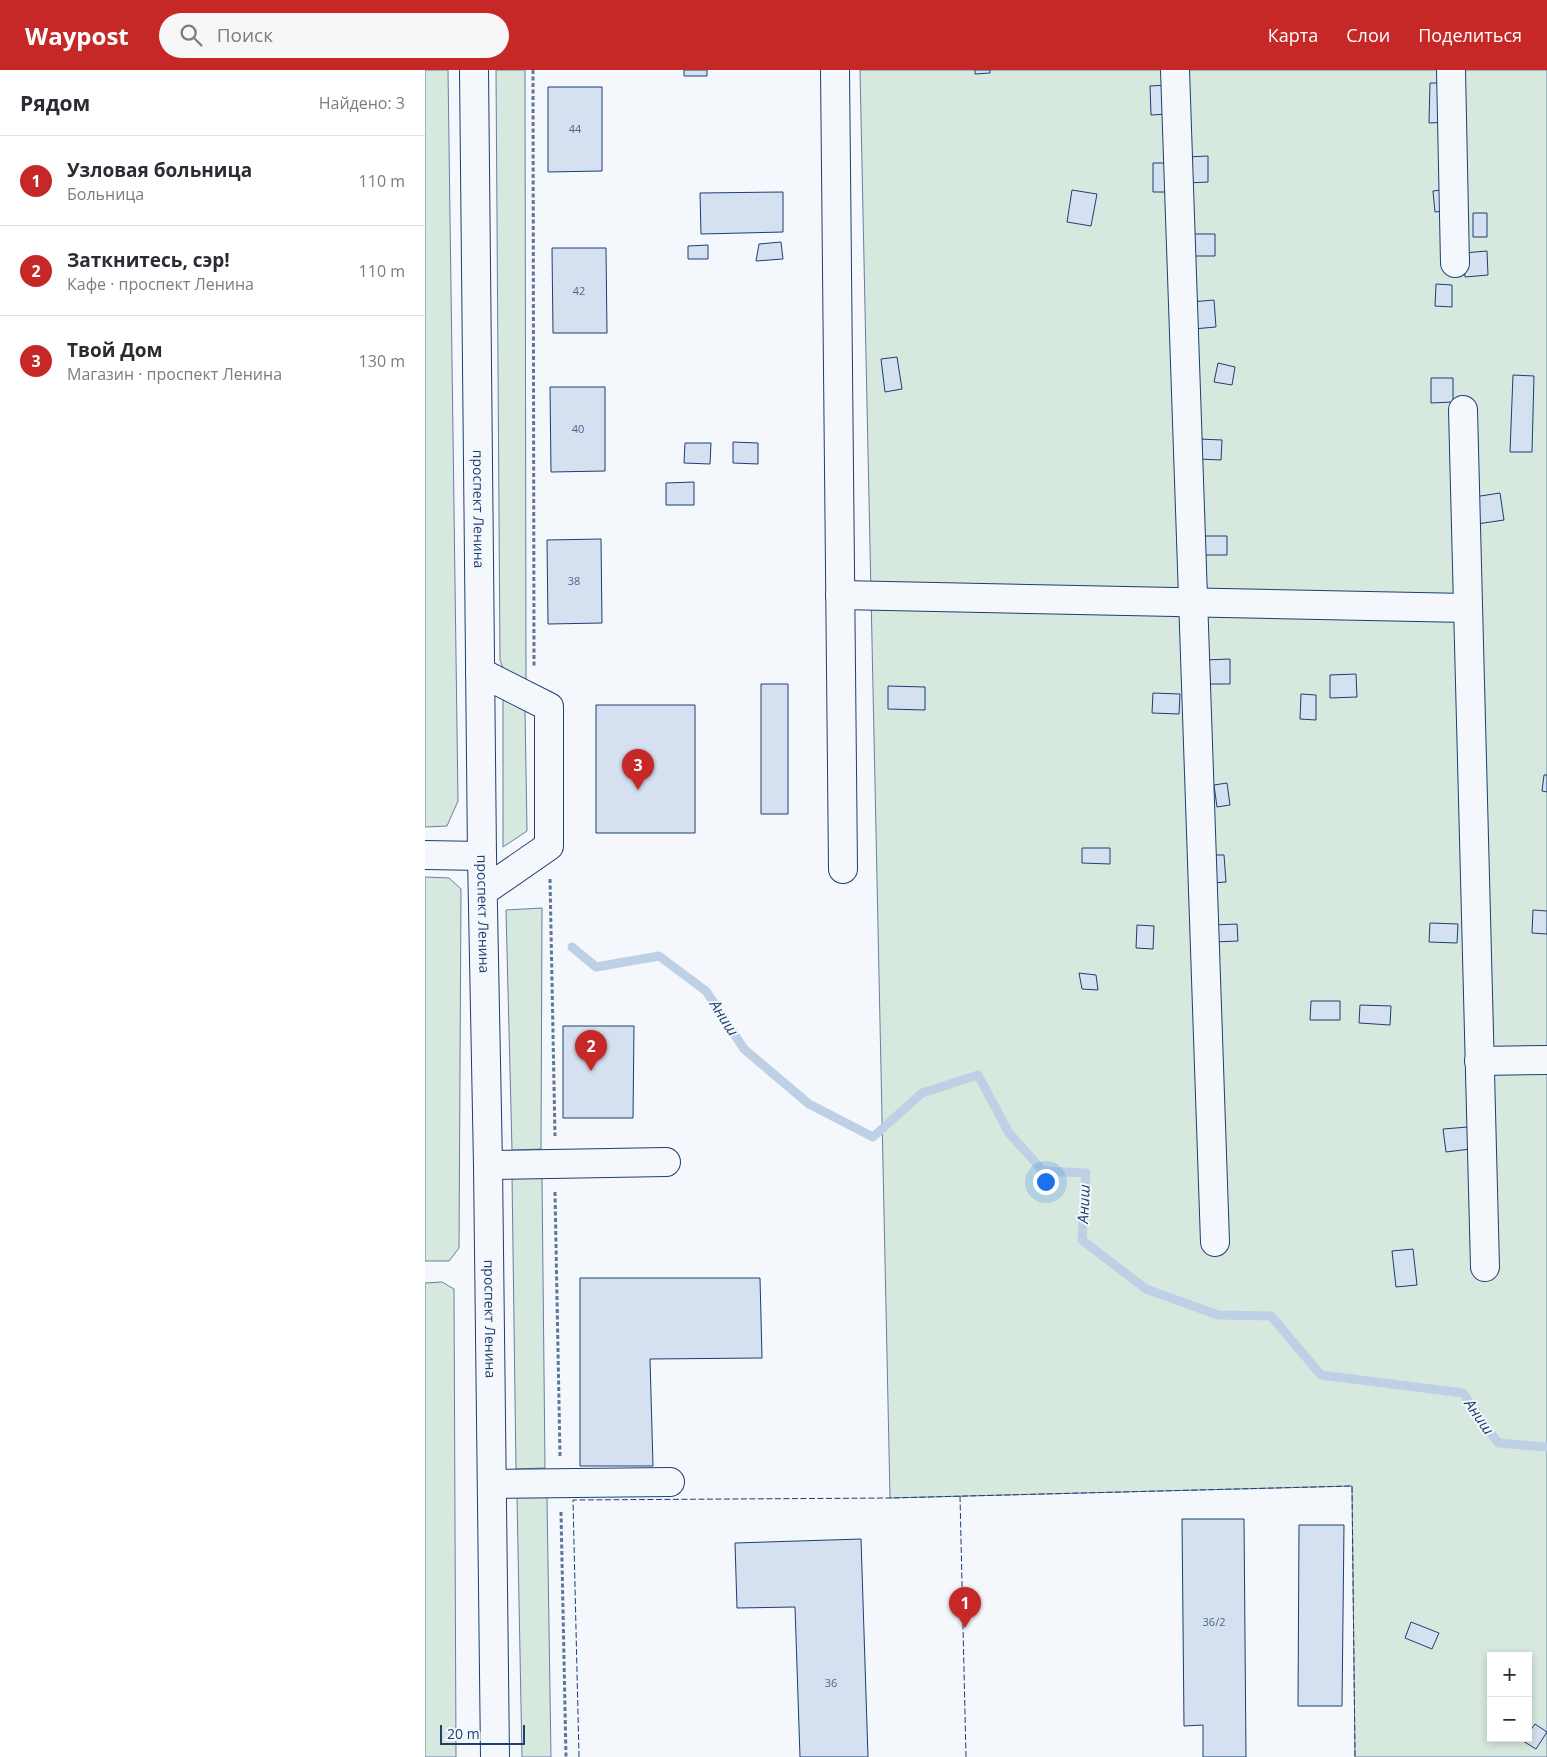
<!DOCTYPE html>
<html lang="ru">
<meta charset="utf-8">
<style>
body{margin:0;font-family:"Open Sans",sans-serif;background:#f7f7f7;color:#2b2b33}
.controls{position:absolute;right:15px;bottom:15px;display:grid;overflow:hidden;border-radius:0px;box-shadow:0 2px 8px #0003}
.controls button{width:45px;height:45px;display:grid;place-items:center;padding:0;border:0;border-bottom:1px solid #e1e1e2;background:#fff;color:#2b2b33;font:25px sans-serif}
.scale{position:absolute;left:15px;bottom:12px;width:85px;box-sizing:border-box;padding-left:5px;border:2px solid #1d3f73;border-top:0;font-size:14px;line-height:18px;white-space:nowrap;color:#1d3f73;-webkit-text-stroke:4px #f4f7fb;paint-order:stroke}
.you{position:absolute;left:620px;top:1111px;width:18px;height:18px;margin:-12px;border:4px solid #fff;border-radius:50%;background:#1a73e8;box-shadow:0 0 0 8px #1a73e833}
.badge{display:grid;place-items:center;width:32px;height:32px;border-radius:50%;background:#c62828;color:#fff;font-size:16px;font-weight:700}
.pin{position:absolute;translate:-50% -41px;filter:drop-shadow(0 1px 2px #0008)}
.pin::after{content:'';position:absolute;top:26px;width:18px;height:15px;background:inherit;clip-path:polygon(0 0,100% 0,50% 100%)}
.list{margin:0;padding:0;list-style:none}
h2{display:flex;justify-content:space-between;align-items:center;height:65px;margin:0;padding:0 20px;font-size:21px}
h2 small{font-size:16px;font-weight:400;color:#7c7c81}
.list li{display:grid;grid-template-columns:32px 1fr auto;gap:15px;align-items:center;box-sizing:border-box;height:90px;padding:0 20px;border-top:1px solid #e1e1e2}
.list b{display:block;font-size:19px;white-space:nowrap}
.list p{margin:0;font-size:16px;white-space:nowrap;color:#7c7c81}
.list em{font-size:16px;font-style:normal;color:#7c7c81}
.icon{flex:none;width:28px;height:28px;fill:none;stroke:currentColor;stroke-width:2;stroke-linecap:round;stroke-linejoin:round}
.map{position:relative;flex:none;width:1122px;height:1687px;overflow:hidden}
header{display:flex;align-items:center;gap:30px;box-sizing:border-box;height:70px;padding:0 25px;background:#c62828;color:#fff}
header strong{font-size:24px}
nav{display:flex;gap:28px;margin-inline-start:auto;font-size:18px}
.search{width:350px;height:45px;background:#f7f7f7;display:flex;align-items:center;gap:12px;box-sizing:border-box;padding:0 18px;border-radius:28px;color:#7c7c81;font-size:19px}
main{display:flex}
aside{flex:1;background:#fff}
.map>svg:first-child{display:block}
</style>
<header>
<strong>Waypost</strong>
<div class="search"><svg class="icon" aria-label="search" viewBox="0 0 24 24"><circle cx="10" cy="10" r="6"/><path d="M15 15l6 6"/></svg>Поиск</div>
<nav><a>Карта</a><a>Слои</a><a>Поделиться</a></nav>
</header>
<main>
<aside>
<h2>Рядом<small>Найдено: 3</small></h2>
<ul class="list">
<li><span class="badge">1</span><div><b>Узловая больница</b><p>Больница</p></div><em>110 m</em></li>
<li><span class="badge">2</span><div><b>Заткнитесь, сэр!</b><p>Кафе · проспект Ленина</p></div><em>110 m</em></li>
<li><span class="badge">3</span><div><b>Твой Дом</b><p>Магазин · проспект Ленина</p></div><em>130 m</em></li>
</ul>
</aside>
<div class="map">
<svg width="1122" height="1687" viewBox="0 0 1122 1687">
<rect width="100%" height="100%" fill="#f4f7fb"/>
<path fill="#d7e8df" stroke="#687fa3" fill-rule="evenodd" d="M0,0h23l10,731 -11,25 -22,1z
M71,0h29l1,610 -20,-3 -6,-17z
M435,0h687v1687h-192l-3,-271 -462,12zM1066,1586h37v82h-37z
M78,629l22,11 2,121 -24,16z
M0,807l24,1 12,11 -2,359 -10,13h-24z
M117,838l-1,241 -29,1 -6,-240z
M87,1106l30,2 3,290 -29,1z
M17,1212l12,7 2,468h-31v-474z
M92,1427h30l4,260h-29z"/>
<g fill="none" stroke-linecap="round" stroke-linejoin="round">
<path stroke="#bed0e5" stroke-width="9" d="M147,877l24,20 63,-11 47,35 38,58 65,55 64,33 49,-44 56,-18 31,58 34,38 43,2 -4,67 64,49 72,26 53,1 50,59 142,18 35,50 49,4"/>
</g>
<path fill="#d5e0f0" stroke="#1d3f73" d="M259,0h23v6h-23z
M550,0h15v3l-15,1z
M1005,13h17v39l-18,1z
M743,15l1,29 -18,1 -1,-29z
M123,17h54v84l-54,1z
M783,86v26l-21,1 -1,-26z
M728,93h18v29h-18z
M1024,119l3,21 -17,2 -2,-21z
M647,120l25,4 -6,32 -24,-4z
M358,122v40l-82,2 -1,-41z
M1048,143h14v24h-14z
M766,164h24v22h-23z
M356,172l2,17 -27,2 3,-17z
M283,175v14h-20v-13z
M127,178h54l1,85h-54z
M1062,181l1,24 -23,2 -2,-24z
M1011,214l16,1v22l-17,-1z
M789,230l2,27 -23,2 -2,-27z
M472,287l5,32 -17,3 -4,-33z
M793,293l17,4 -3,18 -18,-3z
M1088,305l21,1 -2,76h-22z
M1006,308h22v24l-22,1z
M125,317h55v84l-54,1z
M774,369l23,1 -1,20 -23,-1z
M308,372l25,1v21l-25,-1z
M260,373h26l-1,21 -26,-1z
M269,412v23h-28v-22z
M1075,423l4,27 -27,4 -3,-27z
M779,466h23v19h-23z
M176,469l1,84 -54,1 -1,-84z
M805,589v25h-25l-1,-24z
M931,604l1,23 -27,1v-23z
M336,614h27v130h-27z
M463,616l37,1v23l-37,-1z
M728,623l27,1 -1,20 -27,-1z
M876,624l15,1v25l-16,-1z
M171,635h99v128h-99z
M1119,705h3v17l-5,-1z
M802,713l3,22 -13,2 -3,-22z
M657,778h28v16l-28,-1z
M786,785h13l2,27 -13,1z
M1108,840l14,1v23l-15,-1z
M1005,853l28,1 -1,19 -28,-1z
M812,854l1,17 -25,1v-17z
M712,855l17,1 -1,23 -17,-1z
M654,903l17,2 2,15 -16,-1z
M886,931h29v19h-30z
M935,935l31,1 -1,19 -31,-2z
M138,956h71l-1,92h-70z
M1043,1057l2,22 -24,3 -3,-23z
M988,1179l4,36 -21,2 -4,-36z
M155,1208h180l2,80 -112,1 3,107h-73z
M757,1449h62l2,238h-43v-32l-19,1z
M874,1455h45l-2,181h-44z
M436,1469l7,218h-68l-5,-150 -58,1 -2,-65z
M986,1552l28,11 -7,16 -27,-11z
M1110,1654l12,8 -11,17 -13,-8 2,-3h3v-4z"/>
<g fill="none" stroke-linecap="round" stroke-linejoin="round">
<defs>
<g id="minor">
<path id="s1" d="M49,0l8,786 6,309 7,592"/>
<path d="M410,0l8,799"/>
<path d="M750,0l40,1172"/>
<path d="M1026,0l4,193"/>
<path d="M1038,340l22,857"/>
<path d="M415,525l627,13"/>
<path d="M55,602l69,35v139l-65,45"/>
<path d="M0,785l57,1"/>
<path d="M1054,991l68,-1"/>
<path d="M63,1095l178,-3"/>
<path d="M67,1414l178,-2"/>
</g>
</defs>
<use href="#minor" stroke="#1d3f73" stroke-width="30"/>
<path stroke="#5e769c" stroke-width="3" stroke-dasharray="4 2.5" stroke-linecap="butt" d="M108,0l1,597
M125,809l5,257
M130,1122l5,264
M136,1442l5,245"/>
<use href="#minor" stroke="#f4f7fb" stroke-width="28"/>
<path stroke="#1d3f73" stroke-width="1" stroke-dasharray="6 2.5" stroke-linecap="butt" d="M535,1426l6,261
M154,1687l-6,-257 317,-2 462,-12 3,271"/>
</g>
<g text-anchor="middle" stroke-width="4" stroke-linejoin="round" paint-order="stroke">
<g font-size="11" fill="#4b6792">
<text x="150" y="63">44</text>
<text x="154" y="225">42</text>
<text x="153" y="363">40</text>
<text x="149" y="515">38</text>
<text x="789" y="1556">36/2</text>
<text x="406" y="1617">36</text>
</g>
<g font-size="14" fill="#1d3f73" stroke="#f4f7fb">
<text dy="5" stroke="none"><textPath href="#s1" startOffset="439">проспект Ленина</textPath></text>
<text dy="5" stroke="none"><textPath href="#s1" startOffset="844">проспект Ленина</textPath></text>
<text dy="5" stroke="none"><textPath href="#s1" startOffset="1249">проспект Ленина</textPath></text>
</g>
<g font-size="15" font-style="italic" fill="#1d3f73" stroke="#f4f7fb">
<text transform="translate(299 948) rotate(57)" y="5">Аниш</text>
<text transform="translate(659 1134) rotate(-87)" y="5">Аниш</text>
<text transform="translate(1054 1347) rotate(55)" y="5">Аниш</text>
</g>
</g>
</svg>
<div class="controls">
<button>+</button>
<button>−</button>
</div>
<div class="scale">20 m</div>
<div class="you"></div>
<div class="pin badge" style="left:540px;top:1558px">1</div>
<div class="pin badge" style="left:166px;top:1001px">2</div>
<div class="pin badge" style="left:213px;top:720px">3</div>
</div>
</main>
